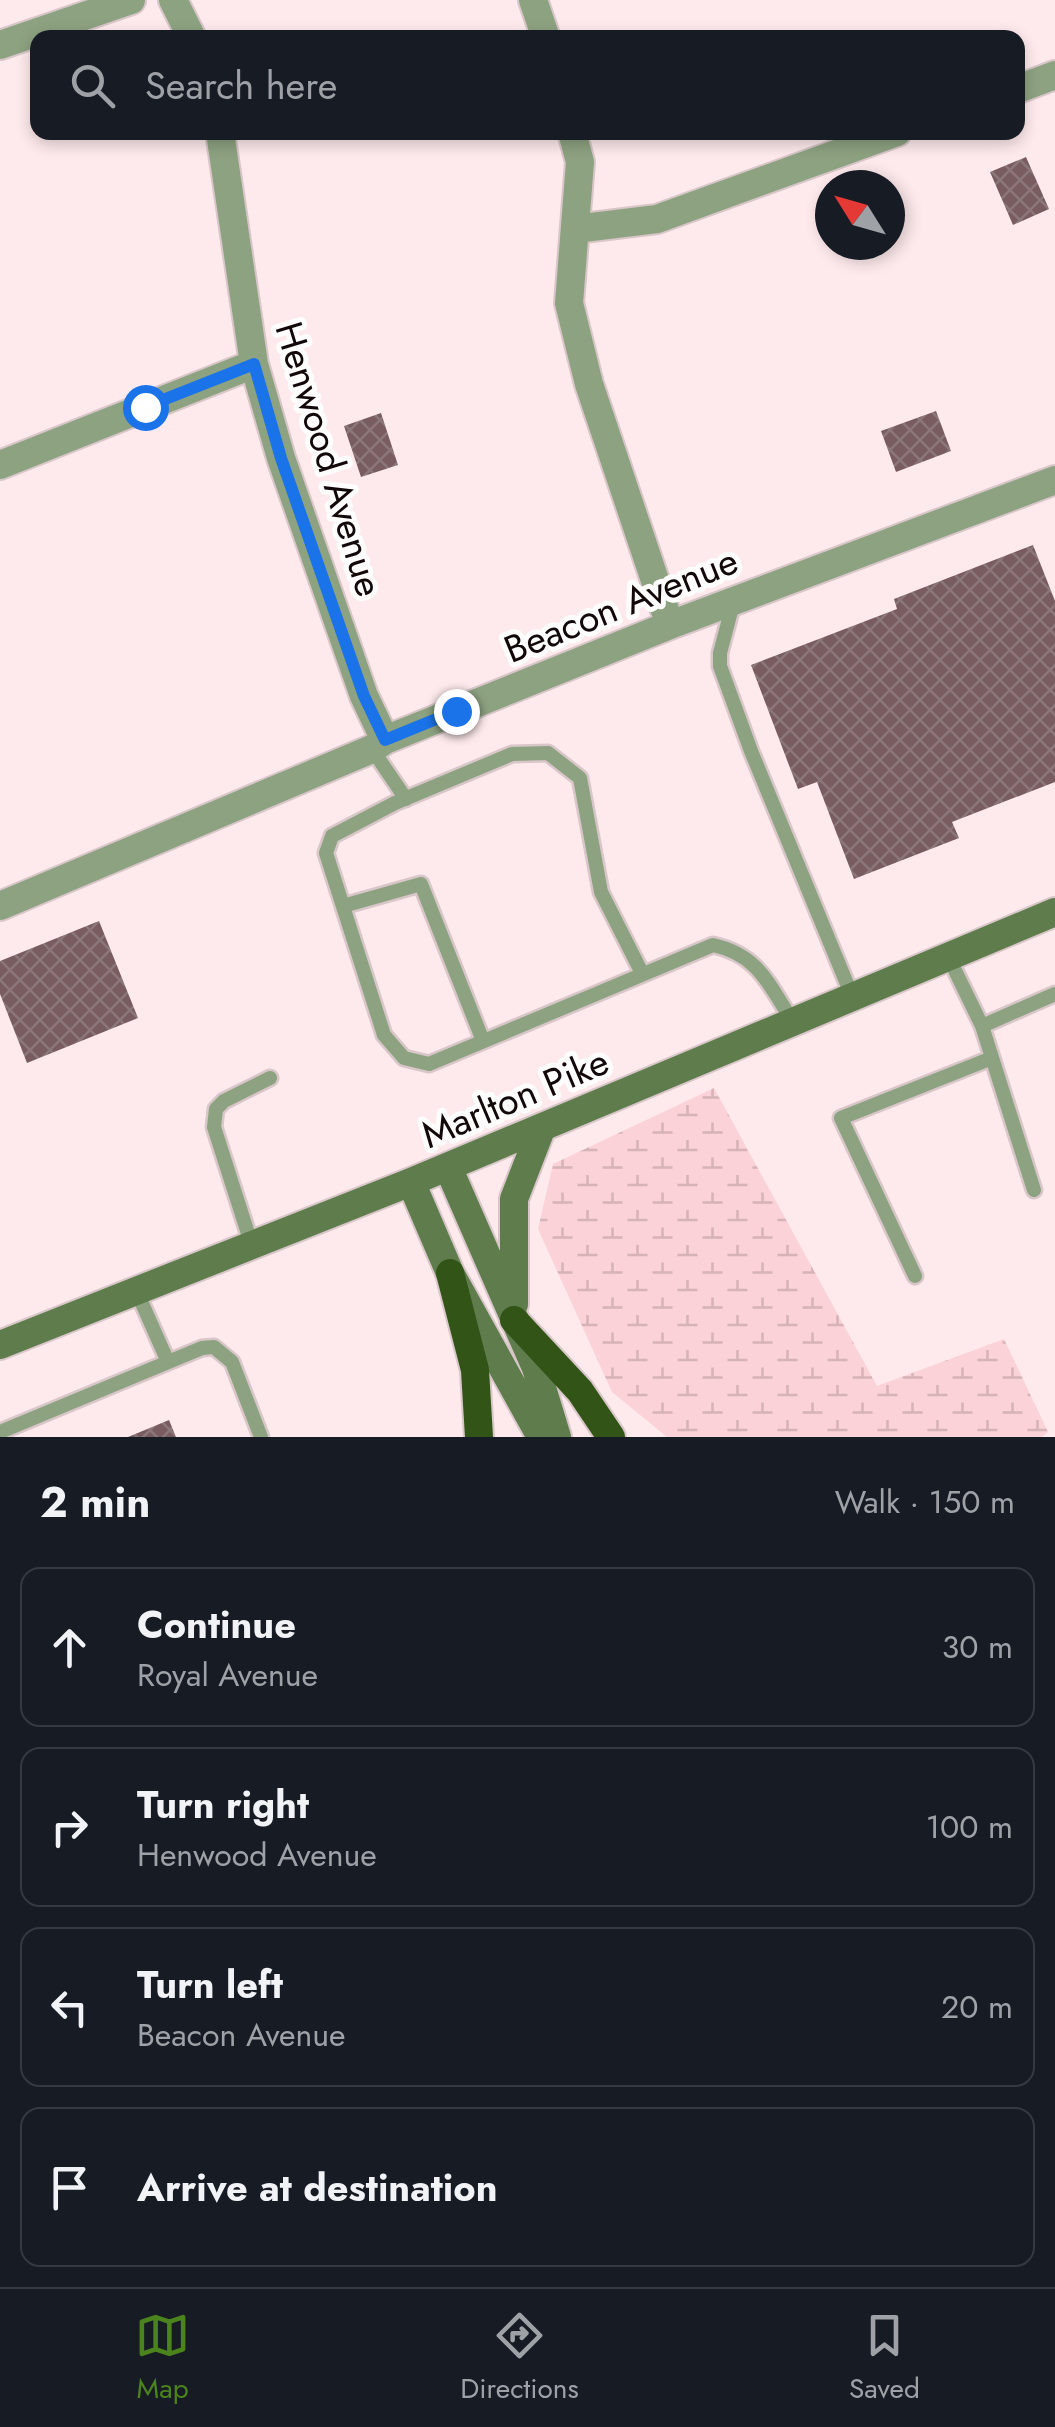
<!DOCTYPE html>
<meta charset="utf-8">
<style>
body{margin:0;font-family:Jost,sans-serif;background:#242831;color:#f1f3f6}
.compass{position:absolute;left:815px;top:170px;width:90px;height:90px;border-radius:50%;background:#171b24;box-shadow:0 5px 15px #0003;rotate:307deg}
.stop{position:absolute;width:30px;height:30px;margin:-22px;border:8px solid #1a73e8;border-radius:50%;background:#fff}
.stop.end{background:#1a73e8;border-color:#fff;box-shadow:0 2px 10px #0008}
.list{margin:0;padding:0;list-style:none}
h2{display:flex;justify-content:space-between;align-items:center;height:130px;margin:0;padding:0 40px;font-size:42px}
h2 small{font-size:32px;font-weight:400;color:#9ea1a6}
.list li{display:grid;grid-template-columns:65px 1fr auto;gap:30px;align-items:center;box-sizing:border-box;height:160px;margin:0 20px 20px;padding:0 20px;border:2px solid #363941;border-radius:20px}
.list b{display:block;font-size:38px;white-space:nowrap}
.list p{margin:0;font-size:32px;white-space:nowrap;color:#9ea1a6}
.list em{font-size:32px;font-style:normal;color:#9ea1a6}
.icon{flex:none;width:55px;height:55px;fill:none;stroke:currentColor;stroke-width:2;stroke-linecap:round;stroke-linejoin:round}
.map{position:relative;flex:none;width:1055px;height:1437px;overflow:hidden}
.search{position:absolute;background:#171b24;box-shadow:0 5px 15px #0003;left:30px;right:30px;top:30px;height:110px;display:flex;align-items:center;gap:25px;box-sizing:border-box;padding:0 35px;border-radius:20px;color:#9ea1a6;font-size:38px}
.sheet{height:850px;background:#171b24}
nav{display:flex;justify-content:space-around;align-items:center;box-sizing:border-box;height:140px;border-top:2px solid #363941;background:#171b24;font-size:28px;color:#9ea1a6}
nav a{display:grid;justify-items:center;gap:5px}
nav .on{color:#4b831c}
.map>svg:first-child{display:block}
</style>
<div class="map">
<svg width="1055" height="1437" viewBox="0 0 1055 1437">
<defs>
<pattern id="wetland-marsh" width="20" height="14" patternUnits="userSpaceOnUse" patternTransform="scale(2.5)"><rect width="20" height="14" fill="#fad2d7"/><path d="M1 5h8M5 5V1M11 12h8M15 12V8" fill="none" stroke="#d5b3b7"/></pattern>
<pattern id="building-cross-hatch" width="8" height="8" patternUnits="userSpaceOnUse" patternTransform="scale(2.5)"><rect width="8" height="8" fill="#785c60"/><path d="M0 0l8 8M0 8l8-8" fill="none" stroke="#8b777a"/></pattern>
</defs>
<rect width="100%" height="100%" fill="#feeaec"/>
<path fill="url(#wetland-marsh)" d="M714,1088l163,298 127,-47 44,93 -6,5h-375l-55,-45 -74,-163 15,-65z"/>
<path fill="url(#building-cross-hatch)" d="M1026,157l23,52 -36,16 -23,-53z
M936,411l15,40 -55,21 -15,-41z
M381,413l17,52 -37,12 -17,-51z
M1033,545l22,56v181l-103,40 7,16 -105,41 -37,-97 -19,7 -47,-124 146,-56 -3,-10z
M99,921l39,97 -111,45 -27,-69v-33z
M169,1420l7,17h-48z"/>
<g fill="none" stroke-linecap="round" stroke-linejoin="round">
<defs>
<path id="service" d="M734,600l-14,53v13l31,85 101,245
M372,749l34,50
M343,906l78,-22 62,157
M948,956l34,70 52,164
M642,973l-41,-81 -21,-114 -32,-25 -36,1 -117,49 -63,33 -6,17 58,182 20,23 25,6 284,-119c46,10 56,40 80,77
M982,1026l73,-32
M252,1246l-38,-119 2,-18 8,-8 46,-23
M915,1276l-74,-158 151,-60
M137,1292l31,70
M0,1432l202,-84 12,-1 18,15 29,75"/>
<path id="minor" d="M173,0l19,38
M533,0l13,38
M0,45l131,-45
M1018,89l37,-14
M220,132l34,232 27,94 83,238 21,44
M572,132l8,30 -11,141 20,81 81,241
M575,229l82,-10 240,-87
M0,465l254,-101
M0,906l372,-157 13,-9 285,-115 385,-145"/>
<path id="secondary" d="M448,1167l88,201 21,69
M411,1182l39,91 91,164
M514,1304v-105l28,-72
M0,1345l411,-163 644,-270"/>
<path id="trunk" d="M450,1273l25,97 4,67
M514,1320l66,71 31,46"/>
</defs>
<use href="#service" stroke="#d8c6c8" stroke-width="19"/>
<use href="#minor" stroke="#d8c6c8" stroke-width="32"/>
<use href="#secondary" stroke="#d8c6c8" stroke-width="32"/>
<use href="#trunk" stroke="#d8c6c8" stroke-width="32"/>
<use href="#service" stroke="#8da281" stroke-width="14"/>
<use href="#minor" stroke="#8da281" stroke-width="28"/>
<use href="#secondary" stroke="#5e7c4c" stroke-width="28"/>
<use href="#trunk" stroke="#325417" stroke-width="28"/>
</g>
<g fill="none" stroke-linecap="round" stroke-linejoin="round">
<path stroke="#1a73e8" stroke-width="12" d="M145,407l109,-43 27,94 83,238 21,44 71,-29"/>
</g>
<g text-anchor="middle" stroke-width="10" stroke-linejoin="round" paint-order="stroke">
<g font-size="38" fill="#12080a" stroke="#fdfdfd">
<text transform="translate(329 459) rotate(73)" y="13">Henwood Avenue</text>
<text transform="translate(621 605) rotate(-22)" y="13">Beacon Avenue</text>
<text transform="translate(515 1098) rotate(-23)" y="13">Marlton Pike</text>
</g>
</g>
</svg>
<svg class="compass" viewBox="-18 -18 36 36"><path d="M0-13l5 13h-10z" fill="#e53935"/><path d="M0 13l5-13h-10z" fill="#9ea1a6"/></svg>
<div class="stop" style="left:145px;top:407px"></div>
<div class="stop end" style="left:456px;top:711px"></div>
<div class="search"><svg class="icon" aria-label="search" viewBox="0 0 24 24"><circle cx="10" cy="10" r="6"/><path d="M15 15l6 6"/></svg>Search here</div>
</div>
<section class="sheet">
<h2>2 min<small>Walk · 150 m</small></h2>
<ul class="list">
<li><svg class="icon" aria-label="ahead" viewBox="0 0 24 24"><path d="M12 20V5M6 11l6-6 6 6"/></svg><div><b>Continue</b><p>Royal Avenue</p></div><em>30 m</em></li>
<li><svg class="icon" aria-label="right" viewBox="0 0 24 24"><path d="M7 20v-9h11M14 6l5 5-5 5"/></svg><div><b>Turn right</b><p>Henwood Avenue</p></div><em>100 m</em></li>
<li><svg class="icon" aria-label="left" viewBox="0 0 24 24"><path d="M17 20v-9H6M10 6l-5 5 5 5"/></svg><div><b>Turn left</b><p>Beacon Avenue</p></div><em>20 m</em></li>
<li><svg class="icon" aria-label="arrive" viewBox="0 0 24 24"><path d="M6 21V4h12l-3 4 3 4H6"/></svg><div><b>Arrive at destination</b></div></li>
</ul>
</section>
<nav>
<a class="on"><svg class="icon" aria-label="map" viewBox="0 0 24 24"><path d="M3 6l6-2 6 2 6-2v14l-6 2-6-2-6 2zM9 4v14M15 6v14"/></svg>Map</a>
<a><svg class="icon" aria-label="directions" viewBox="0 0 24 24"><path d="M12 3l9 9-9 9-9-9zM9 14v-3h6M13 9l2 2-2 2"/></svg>Directions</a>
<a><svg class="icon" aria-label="saved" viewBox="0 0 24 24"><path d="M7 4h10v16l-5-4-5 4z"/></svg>Saved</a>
</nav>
